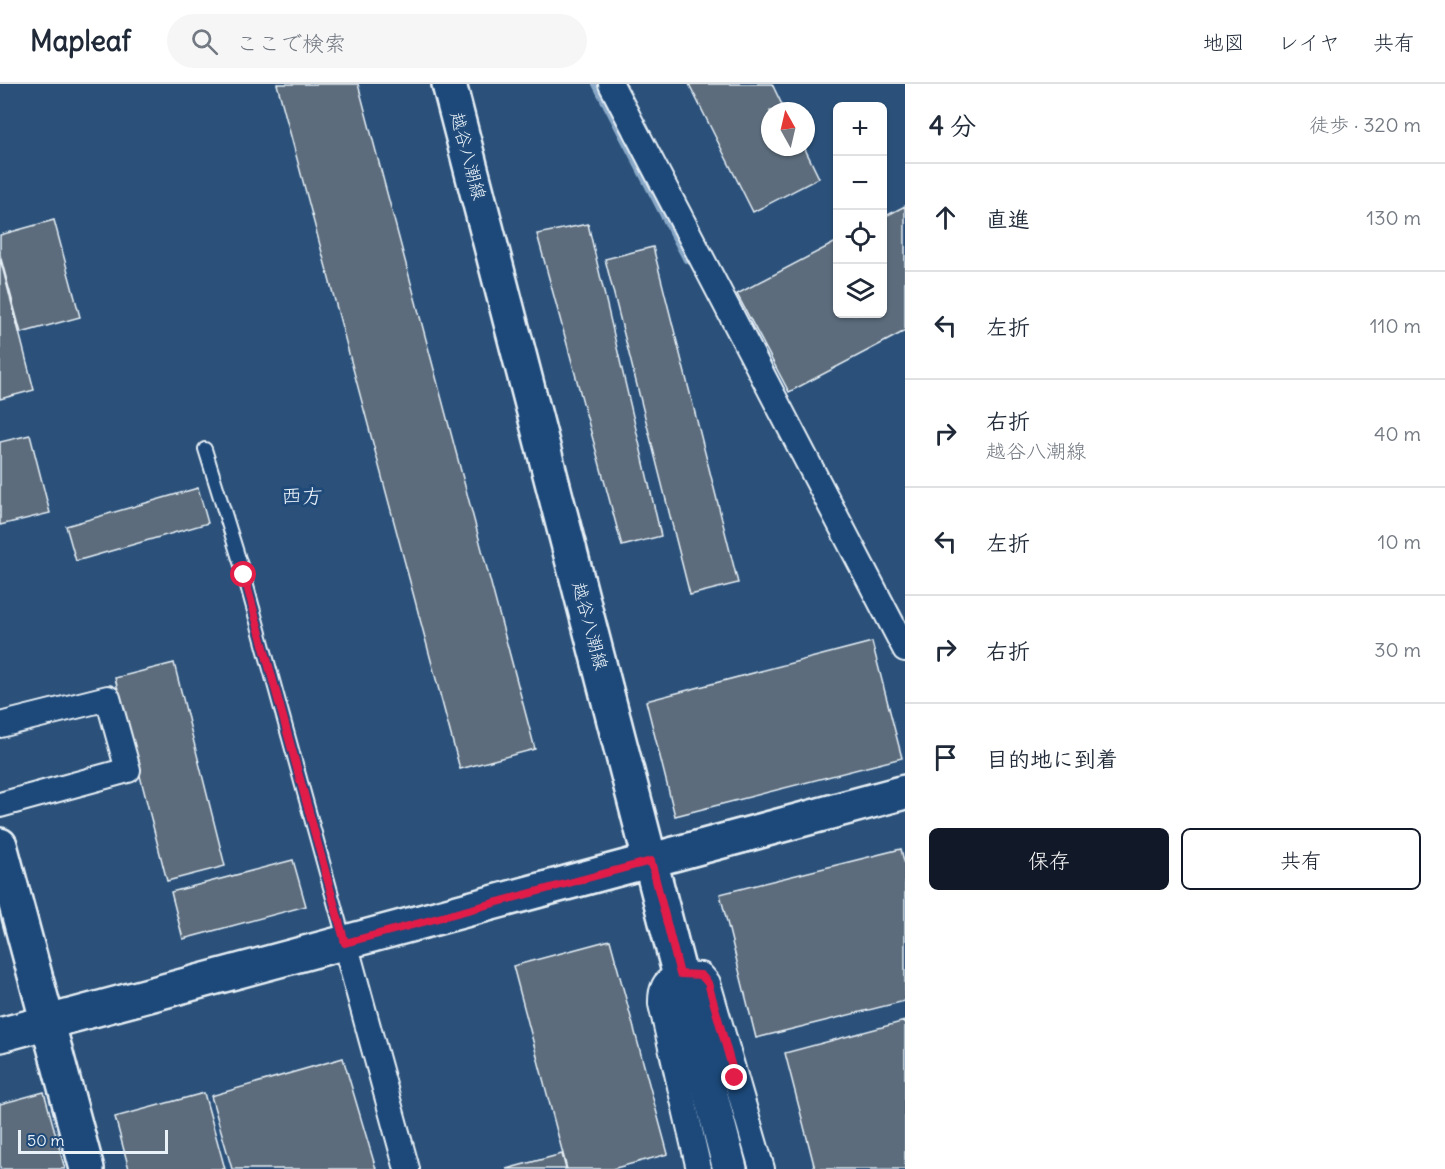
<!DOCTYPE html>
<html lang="ja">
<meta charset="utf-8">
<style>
body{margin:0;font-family:Delius,"Klee One",sans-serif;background:#f6f6f7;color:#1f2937}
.controls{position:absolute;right:18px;top:18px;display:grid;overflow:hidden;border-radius:9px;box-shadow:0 2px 4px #0004}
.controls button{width:54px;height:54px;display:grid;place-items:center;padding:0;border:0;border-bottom:2px solid #e0e1e3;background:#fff;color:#1f2937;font:30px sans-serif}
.compass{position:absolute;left:761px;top:18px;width:54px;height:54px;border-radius:50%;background:#fff;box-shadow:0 2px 4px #0004;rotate:352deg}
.scale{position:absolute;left:18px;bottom:15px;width:150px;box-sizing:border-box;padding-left:6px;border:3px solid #e8f1f8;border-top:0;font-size:16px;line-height:21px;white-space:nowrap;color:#e8f1f8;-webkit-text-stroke:4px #1f4a7a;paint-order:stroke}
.stop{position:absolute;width:18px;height:18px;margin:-14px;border:4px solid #e11d48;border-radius:50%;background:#fff}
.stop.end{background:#e11d48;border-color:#fff;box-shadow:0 2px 6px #0008}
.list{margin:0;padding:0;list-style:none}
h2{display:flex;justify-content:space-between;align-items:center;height:78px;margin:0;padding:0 24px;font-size:26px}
h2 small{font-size:20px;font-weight:400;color:#747a83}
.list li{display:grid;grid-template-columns:39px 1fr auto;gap:18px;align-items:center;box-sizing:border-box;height:108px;padding:0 24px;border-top:2px solid #e0e1e3}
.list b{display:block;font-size:22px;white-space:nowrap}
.list p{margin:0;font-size:20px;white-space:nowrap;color:#747a83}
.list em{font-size:20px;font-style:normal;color:#747a83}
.actions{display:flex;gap:12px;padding:18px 24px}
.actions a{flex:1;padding:14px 0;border:2px solid #111827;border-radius:9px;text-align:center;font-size:21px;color:#111827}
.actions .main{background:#111827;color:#fff}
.icon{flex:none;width:33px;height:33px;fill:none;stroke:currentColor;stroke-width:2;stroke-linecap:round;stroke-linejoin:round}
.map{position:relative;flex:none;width:905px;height:1085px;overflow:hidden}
header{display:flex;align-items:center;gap:36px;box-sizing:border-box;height:84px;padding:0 30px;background:#fff;border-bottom:2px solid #e0e1e3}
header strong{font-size:28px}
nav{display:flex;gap:33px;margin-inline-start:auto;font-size:21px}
.search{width:420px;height:54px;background:#f6f6f7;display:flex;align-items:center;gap:15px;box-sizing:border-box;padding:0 21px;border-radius:33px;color:#747a83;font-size:22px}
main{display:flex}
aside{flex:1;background:#fff}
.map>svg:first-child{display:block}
</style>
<header>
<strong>Mapleaf</strong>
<div class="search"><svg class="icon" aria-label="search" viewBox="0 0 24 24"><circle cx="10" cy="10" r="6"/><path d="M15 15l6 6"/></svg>ここで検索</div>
<nav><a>地図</a><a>レイヤ</a><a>共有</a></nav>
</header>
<main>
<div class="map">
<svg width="905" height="1085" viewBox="0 0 905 1085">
<rect width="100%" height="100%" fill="#2b517a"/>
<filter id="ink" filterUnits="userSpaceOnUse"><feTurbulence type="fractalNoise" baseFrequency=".0167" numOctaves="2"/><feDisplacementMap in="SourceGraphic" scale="12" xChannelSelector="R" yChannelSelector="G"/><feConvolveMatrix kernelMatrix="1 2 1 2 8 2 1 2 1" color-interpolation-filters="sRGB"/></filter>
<g filter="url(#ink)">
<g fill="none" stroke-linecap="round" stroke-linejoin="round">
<path stroke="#89a8c7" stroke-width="6" d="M595,0l91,176"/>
</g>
<path fill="#5c6c7c" stroke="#e8f1f8" stroke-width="1.5" d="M277,0h81l177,665 -75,20z
M689,0h83l13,27h-15v36h34l15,31 -66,34z
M905,122v125l-116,61 -52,-98 101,-53v73h44v-96z
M54,136l26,97 -59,16 -21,-78v-20z
M588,140l73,312 -39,10 -85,-312z
M653,163l85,336 -48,12 -85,-336z
M0,174l34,132 -34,9z
M30,351l20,78 -50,12v-83z
M198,404l10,35 -132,38 -10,-35z
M872,558l30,116 -227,58 -29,-115z
M174,579l51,203 -58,15 -52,-203z
M901,765l4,16v136l-149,37 -36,-144z
M293,776l13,46 -123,33 -12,-47z
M610,856l58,214 -56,15h-45l-54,-203z
M905,937v148h-90l-30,-116z
M343,974l33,111h-144l-21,-73z
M44,1008l21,77h-65v-65z
M204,1009l21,76h-96l-14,-52z
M562,1070l4,15h-60z"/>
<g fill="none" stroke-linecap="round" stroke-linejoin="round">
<defs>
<path id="lane" d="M205,365l39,126 101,367"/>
<path id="street" d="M611,0l294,565
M0,641l108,-27 20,72 -128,35
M345,859l62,226
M699,1085l-38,-165c-1,-29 16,-30 40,-29l7,8 54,186"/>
<path id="secondary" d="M449,0l281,1085
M0,761l87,324
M0,951l905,-243"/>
</defs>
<use href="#lane" stroke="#e8f1f8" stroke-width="16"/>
<use href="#street" stroke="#e8f1f8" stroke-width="28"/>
<use href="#secondary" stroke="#e8f1f8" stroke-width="38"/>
<use href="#lane" stroke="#1f4a7a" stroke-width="12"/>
<use href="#street" stroke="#1f4a7a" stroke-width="24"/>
<use href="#secondary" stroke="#1f4a7a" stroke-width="33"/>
</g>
</g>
<g fill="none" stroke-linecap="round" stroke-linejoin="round" filter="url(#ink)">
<path stroke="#e11d48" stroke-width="8" d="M244,491l101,368 306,-82 29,113 21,1 7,8 27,95"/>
</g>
<g text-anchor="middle" stroke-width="6" stroke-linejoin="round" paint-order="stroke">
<g font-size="18" fill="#e8f1f8" stroke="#1f4a7a">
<text transform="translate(468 72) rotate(75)" y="6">越谷八潮線</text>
<text transform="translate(590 542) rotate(75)" y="6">越谷八潮線</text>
</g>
<g font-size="21" fill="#e8f1f8" stroke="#1f4a7a">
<text x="302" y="419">西方</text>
</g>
</g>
</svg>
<div class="controls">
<button>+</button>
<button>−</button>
<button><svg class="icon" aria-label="locate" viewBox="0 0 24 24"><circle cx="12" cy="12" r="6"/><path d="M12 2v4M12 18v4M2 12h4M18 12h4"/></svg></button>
<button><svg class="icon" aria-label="layers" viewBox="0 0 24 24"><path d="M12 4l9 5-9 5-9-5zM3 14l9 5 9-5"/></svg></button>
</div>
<svg class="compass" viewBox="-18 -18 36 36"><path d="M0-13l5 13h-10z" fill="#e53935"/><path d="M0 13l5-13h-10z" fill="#747a83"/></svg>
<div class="scale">50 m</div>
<div class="stop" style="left:244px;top:491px"></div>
<div class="stop end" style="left:735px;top:994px"></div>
</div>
<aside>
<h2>4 分<small>徒歩 · 320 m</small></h2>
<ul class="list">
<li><svg class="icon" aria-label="ahead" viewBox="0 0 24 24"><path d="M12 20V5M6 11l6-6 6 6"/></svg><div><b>直進</b></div><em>130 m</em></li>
<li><svg class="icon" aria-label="left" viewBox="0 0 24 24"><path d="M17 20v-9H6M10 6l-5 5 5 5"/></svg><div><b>左折</b></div><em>110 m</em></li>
<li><svg class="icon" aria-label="right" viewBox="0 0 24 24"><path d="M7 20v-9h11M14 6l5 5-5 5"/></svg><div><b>右折</b><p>越谷八潮線</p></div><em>40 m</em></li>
<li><svg class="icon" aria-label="left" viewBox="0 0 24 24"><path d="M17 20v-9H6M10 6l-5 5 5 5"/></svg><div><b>左折</b></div><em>10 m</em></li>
<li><svg class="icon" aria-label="right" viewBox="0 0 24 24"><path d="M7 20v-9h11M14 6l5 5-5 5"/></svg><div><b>右折</b></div><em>30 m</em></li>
<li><svg class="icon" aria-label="arrive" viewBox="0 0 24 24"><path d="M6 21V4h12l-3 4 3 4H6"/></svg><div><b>目的地に到着</b></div></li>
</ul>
<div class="actions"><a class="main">保存</a><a>共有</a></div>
</aside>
</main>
